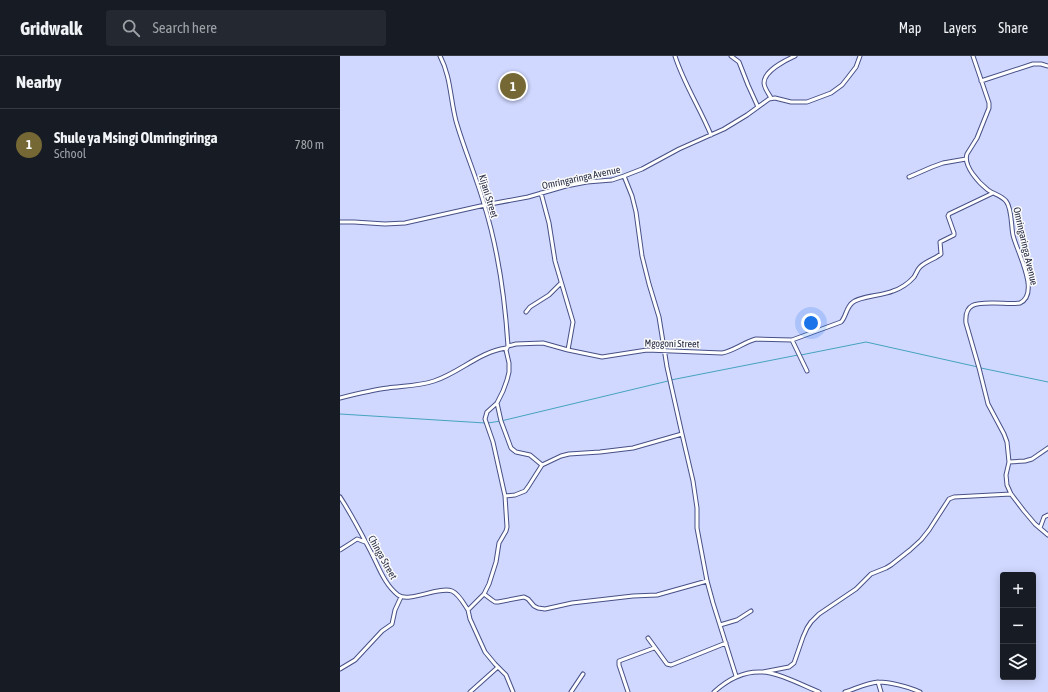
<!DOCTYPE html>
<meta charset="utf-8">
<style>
body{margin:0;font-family:"Asap Condensed",sans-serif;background:#242831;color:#f1f3f6}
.controls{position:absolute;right:12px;bottom:12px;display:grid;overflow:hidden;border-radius:4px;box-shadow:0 2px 10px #0003}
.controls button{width:36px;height:36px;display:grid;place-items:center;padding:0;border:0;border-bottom:1px solid #363941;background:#171b24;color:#f1f3f6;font:20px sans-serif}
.you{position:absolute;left:471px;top:267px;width:14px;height:14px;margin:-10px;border:3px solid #fff;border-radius:50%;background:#1a73e8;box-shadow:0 0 0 6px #1a73e833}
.badge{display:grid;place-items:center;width:26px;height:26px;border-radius:50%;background:#756835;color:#fff;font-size:13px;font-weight:700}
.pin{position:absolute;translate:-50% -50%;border:2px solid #fff;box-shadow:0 1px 4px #0006}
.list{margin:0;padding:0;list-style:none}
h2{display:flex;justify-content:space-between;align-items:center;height:52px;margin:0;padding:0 16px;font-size:17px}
h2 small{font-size:13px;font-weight:400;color:#9ea1a6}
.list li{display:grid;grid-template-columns:26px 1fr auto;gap:12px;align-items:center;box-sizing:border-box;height:72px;padding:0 16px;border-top:1px solid #363941}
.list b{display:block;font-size:15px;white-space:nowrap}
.list p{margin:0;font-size:13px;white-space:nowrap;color:#9ea1a6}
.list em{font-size:13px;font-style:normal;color:#9ea1a6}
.icon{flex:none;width:22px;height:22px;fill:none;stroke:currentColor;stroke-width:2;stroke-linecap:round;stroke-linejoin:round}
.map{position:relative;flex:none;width:708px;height:636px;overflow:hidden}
header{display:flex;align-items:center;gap:24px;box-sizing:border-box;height:56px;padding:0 20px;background:#171b24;border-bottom:1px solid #363941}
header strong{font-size:19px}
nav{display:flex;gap:22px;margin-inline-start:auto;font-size:14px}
.search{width:280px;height:36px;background:#242831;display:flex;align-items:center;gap:10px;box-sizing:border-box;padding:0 14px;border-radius:4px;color:#9ea1a6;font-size:15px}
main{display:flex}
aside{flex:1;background:#171b24}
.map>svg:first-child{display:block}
</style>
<header>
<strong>Gridwalk</strong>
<div class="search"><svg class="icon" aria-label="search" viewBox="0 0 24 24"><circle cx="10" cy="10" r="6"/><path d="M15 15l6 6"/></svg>Search here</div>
<nav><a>Map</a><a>Layers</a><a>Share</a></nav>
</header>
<main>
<aside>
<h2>Nearby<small></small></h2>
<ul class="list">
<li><span class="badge">1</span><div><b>Shule ya Msingi Olmringiringa</b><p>School</p></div><em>780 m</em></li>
</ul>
</aside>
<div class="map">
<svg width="708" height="636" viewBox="0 0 708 636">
<rect width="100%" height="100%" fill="#d0d8ff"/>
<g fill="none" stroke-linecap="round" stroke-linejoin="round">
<path stroke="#46a3c0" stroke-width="1" d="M461,299l65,-13 112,25
M641,312l67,14
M331,324l127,-25
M0,358l145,9
M148,367l13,-2 167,-40"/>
<defs>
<path id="minor" d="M100,0c11,21 10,42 16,65 8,28 20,55 28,83 14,45 21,95 24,142
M335,0c9,28 25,52 36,79
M391,0l8,6 9,23 10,22
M633,0l16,47v5l-12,30 -10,16c-4,12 12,29 21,36 6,4 14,6 18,11 6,7 5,25 7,34 3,15 28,58 7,68 -8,1 -17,0 -26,0 -16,0 -30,-1 -28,20l13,45 9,36 16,30 3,8 2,20 -3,13 1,10 4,9 13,17 11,13 13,11
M641,25l52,-17h8l7,2
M431,42c-2,-4 -7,-10 -7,-15 0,-12 22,-23 31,-27
M284,120l8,20 4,16 6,44 7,28 10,33 8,50 15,67 11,47 4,27v20l10,53 6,22 23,73
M569,121l23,-10 11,-4 23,-4
M201,137l8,30 6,38 18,61 -5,28
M0,166h14l31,2 20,-1 80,-18 43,-8 38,-11 21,-4 25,-2 12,-4 18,-7 37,-20 45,-20 23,-14 22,-16 6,-1 16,4h16l24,-9 11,-8 4,-5 10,-13 4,-11
M186,256l4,-5 19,-12 12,-12
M452,284l15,31
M0,342c16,-4 32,-8 48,-10 15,-2 31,-2 46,-7 25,-8 45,-29 72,-33
M157,347l4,18 10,27 5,4 14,3 12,10
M669,406l16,-1 7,-2 16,-11
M165,440l10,-1 10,-4 3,-4 14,-22 19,-9 8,-2 31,-2 33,-4 49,-14
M0,441c12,18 22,38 32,57 7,14 13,31 26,41 11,8 41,-9 54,-4 7,3 12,13 16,19
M700,472l4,-11 4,-2
M0,494l11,-7 6,-4 8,3
M144,538l8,6 3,2h3l26,-5 4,2 6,7 4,2 7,1 27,-6 61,-7 24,-1 50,-14
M380,569l17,-5 14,-9
M308,582l19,26 4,1 55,-22
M0,613l15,-9 27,-29 10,-7 3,-14 6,-13
M423,616l26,-5 5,-4 9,-26 4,-9 4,-6 8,-8 37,-25 15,-15 15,-6 5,-3 19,-15 11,-10 8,-10 20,-31 5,-2 57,-3
M538,626l3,10
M130,636l28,-25
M173,636l-7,-17 -11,-11 -10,-12 -15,-33 -2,-9 16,-16 5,-10 7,-22 3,-19 7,-12 1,-4 -2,-31 -12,-54 -8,-23 2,-7 10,-9 6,-12 4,-11 2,-8v-9l-3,-13 2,-4 8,-2 27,-1 25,7 34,7 45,-7 75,3c12,-2 22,-11 34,-14l36,1 49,-18c5,-5 5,-14 11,-19 7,-7 30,-7 41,-12 7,-2 16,-8 21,-14 2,-3 3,-7 6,-10 6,-6 15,-8 21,-13l-1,-12 14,-7v-2l-6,-17 1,-2 44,-21
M231,636l12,-18
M288,636l-9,-27v-4l35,-13
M374,636c13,-12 30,-21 48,-20 16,0 42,14 57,20
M505,636c10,-3 21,-9 33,-10 12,0 31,5 42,10"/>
</defs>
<use href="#minor" stroke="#475086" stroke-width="5"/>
<use href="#minor" stroke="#fff" stroke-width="3"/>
</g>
<g text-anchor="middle" stroke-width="3" stroke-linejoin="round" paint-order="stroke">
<g font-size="10" fill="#262b43" stroke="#fbfbfb">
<text transform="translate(241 121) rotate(-12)" y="4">Omringaringa Avenue</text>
<text transform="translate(149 140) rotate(73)" y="4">Kijani Street</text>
<text transform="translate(686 190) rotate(77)" y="4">Omringaringa Avenue</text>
<text transform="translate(332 287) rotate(1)" y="4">Mgogoni Street</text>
<text transform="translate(43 501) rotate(61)" y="4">Chinga Street</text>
</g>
</g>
</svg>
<div class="controls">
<button>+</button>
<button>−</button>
<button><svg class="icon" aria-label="layers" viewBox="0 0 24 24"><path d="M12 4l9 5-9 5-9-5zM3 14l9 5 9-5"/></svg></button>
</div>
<div class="you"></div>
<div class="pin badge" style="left:173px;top:30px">1</div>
</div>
</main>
